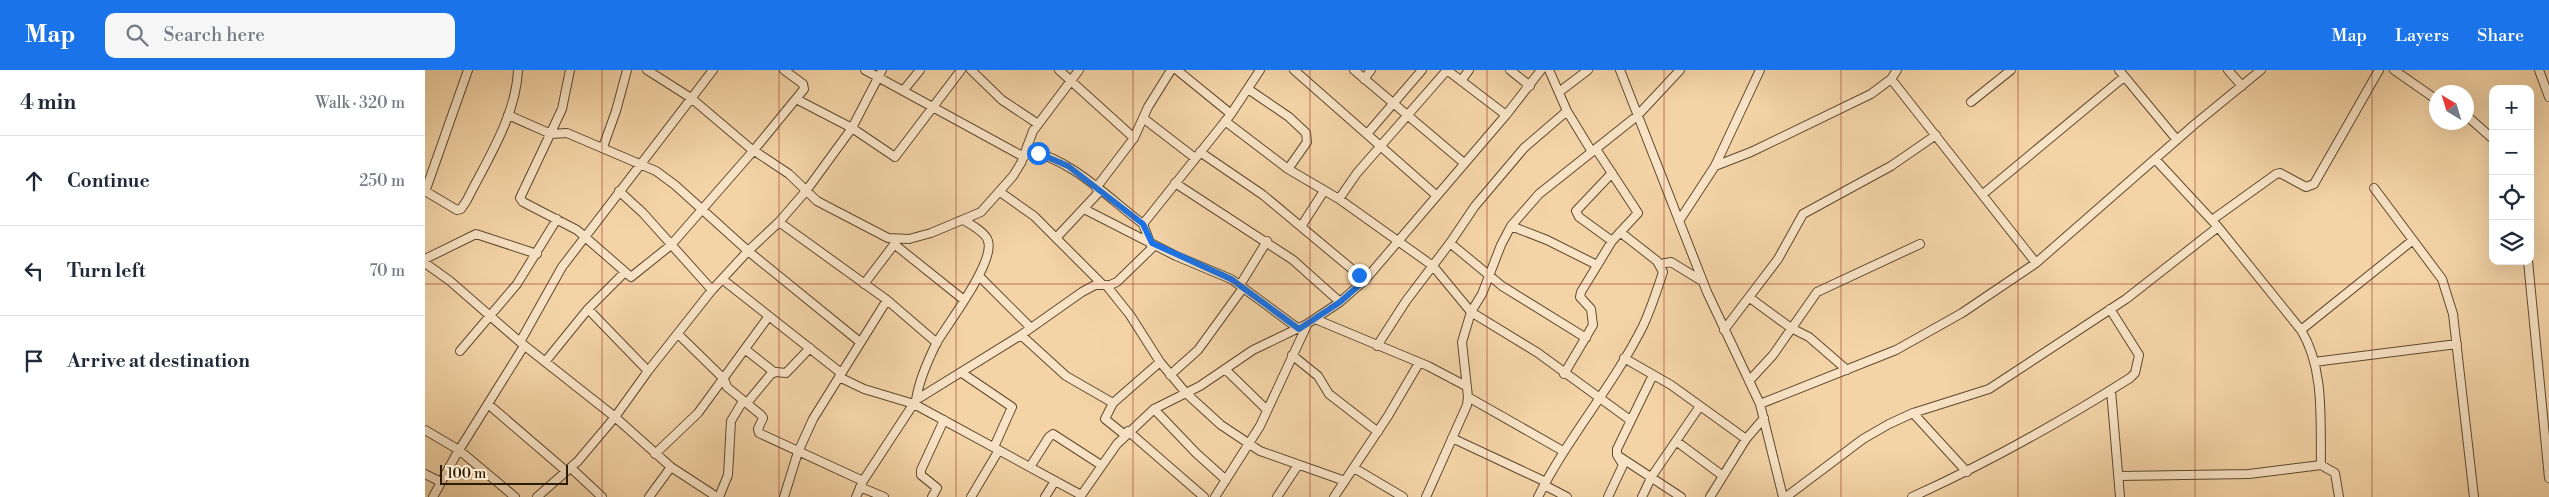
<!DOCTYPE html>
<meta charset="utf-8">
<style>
body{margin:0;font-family:"Libre Bodoni",serif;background:#f6f6f7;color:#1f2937}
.controls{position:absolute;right:15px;top:15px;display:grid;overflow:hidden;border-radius:10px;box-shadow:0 5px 20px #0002}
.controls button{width:45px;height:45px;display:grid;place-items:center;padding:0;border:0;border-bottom:1px solid #e0e1e3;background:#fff;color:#1f2937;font:25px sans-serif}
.compass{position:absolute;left:2004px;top:15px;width:45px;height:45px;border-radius:50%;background:#fff;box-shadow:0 5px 20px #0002;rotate:322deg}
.scale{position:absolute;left:15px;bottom:12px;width:128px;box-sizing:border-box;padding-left:5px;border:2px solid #2c1c06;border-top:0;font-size:14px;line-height:18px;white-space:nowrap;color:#2c1c06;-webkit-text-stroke:4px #f8e3c6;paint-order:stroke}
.stop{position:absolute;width:15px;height:15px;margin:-11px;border:4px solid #1a73e8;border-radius:50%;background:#fff}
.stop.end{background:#1a73e8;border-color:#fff;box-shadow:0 1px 5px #0008}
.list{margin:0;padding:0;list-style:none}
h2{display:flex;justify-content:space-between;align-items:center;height:65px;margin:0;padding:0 20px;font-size:21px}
h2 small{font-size:16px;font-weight:400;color:#747a83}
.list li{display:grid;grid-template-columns:32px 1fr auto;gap:15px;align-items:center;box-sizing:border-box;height:90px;padding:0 20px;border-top:1px solid #e0e1e3}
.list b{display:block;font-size:19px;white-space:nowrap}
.list em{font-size:16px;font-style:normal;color:#747a83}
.icon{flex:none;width:28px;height:28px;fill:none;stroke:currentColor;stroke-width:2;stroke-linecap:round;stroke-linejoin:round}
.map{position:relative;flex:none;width:2124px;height:427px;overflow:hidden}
header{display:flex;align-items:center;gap:30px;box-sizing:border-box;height:70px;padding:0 25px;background:#1a73e8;color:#fff}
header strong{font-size:24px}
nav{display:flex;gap:28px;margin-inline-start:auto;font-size:18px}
.search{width:350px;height:45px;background:#f6f6f7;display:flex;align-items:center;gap:12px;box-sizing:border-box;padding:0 18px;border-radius:10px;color:#747a83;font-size:19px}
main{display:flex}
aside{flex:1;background:#fff}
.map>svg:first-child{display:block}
</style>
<header>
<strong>Map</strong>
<div class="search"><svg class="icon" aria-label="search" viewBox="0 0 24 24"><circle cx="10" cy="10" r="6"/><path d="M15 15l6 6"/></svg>Search here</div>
<nav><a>Map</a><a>Layers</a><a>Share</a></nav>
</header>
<main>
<aside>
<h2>4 min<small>Walk · 320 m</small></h2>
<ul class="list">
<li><svg class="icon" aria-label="ahead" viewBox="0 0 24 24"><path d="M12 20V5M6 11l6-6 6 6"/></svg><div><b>Continue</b></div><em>250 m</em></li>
<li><svg class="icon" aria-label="left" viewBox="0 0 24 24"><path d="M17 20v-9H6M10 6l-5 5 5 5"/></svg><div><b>Turn left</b></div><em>70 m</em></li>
<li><svg class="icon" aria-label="arrive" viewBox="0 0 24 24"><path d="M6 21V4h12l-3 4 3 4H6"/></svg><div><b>Arrive at destination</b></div></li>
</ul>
</aside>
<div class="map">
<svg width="2124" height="427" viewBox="0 0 2124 427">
<rect width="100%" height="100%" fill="#f4d4a7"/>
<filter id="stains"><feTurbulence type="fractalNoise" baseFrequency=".004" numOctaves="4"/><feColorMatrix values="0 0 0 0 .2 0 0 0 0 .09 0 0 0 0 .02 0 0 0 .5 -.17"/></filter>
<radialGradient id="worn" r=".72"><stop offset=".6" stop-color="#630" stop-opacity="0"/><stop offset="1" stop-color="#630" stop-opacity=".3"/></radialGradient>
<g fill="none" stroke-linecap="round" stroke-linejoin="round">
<defs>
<path id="minor" d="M145,0l-8,39 -42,89 3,4 54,28 54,47 40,-32 83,-95 50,-61 -1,-5 -19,-14
M222,0l44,28 59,50 39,26 28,27 71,37 21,1 22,-6 50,-21 32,-36 8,-13 12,-32 46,-61
M440,0l159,87
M546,0l31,30 36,24
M634,0l75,68
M752,0l54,44
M869,0l142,125
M929,0l110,93
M1022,0l59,45
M1085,0l20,16
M1124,0l18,41 25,41
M1195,0l87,222 53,112 23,93
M1694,0l58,70
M1803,0l14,16
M1969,0l43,30
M2114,0l10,27
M939,9l7,-9
M1466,9l6,-9
M1036,11l8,-11
M823,19l41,28 17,16 1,9 -19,27
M478,21l17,-21
M1134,22l29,-22
M371,29l56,29 43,29 66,-87
M1546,32l40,-32
M83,45l43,19 16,-1 89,38 19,14 73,66 112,91
M2042,46l26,23
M718,48l52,40
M800,51l63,48 51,30 94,67 38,46 67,41 92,67
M942,64l55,-64
M178,77l13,-36 11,-41
M601,80c46,9 81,47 117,74
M775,82l63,43 102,85 141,-165 35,-45
M1730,89l63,68 83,103c24,39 19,91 20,135
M1290,96l45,-96
M1187,103l-36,38 3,6 33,24
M750,113l118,77 47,42
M671,118l38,-50 14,-31 23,-37
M1949,118l68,91 11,35 21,183
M0,121l32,19 4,-1 6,-9c20,-40 49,-84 51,-130
M194,121l24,22 69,77
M0,122l43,-122
M575,122l34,24 68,68
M1558,124l141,-117
M914,129l18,-26 90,-103
M659,139l92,47 55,23 68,50
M1787,150l64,-46 4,-1 26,14 8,-3 65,-114
M1254,151l36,-55 36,-14 120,-58 20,-15 145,184
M354,152l108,78 50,43
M877,155l22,-34
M1086,156l36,14 50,25
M631,168l44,-47
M1025,173l52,43 84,52
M469,174l70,56
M0,189l51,-25 61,20
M2103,191l21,217
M0,193l25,18 70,61 95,75 56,50 46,30
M1235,194l11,-2 31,19
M554,206l52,52
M297,209l119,94
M439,214l32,-42
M681,215l24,30 30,47 26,31 35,32 39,26 85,30
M815,215l27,-44
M1325,228l41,30 18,9 38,33
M163,239l60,62
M890,249l113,47 38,20
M1299,260l54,-71 25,-45 88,-48 45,-31
M1876,260l112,-90
M253,264l46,45 3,8 34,28 2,3 -5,11 1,4 104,48
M596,265l45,41 47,27 47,-41
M95,272l42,-75 151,-197
M952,276l29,-45 44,-58 25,-37 49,-58 43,-37
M321,280l28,22
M35,281l57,-67 40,-65
M867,285l26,21 11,18 49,38
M1199,288l47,27 75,54
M120,292l43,-53 37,-37
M1889,292l143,-18
M800,299l42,41
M537,303l50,34 -18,40
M1139,304l29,-49 -2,-16 -11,-12 1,-5 31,-51 26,-28 -42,-64
M745,305l28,-25 45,-62
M414,307l25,12 50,15 167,91
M1324,311l24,-26 44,-63 103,-48
M1686,320l9,107
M1043,327l95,54
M491,330c3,-20 12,-40 21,-58 12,-20 58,-80 51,-101 -2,-8 -16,-16 -23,-20
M322,333l24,-29 5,-2 10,1 24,-25
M688,333l-8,16 20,16
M63,334l78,67
M1335,334l136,-54 66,-37 74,-50 159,-139 66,-54
M729,339l42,44 30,27
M1488,343l54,59
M0,360l34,20 56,47
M703,361l76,66
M1027,368l94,44
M1251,371l47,35
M230,384l43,-41 71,-97
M1195,387l61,40
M605,397l19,-30 4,-3 48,31
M146,398l31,29
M929,398l49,29
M0,404l16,8
M1694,406l130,-2 72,-9 14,8 4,24
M1119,415l23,12
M435,417l24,10
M8,427l23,-42 68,-109
M112,427l41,-36 37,-44 33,-46 64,-81 36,-39 31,-29 27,-31 46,-63 30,-58
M224,427l22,-30
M294,427l9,-22 3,-54 12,-20
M359,427l14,-45 15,-33 74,-119
M431,427l7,-16 53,-81 105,-65 61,-43 13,-7h15l7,-3 35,-34 -9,-24 88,-110 29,-44
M507,427l5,-9 -16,-13v-5l23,-50
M546,427l28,-47
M620,427l10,-16
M655,427l37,-53 37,-35 46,-23 53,-36 54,-26 33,-22 25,-22
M790,427l45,-71 47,-101
M852,427l21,-32
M909,427l54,-81 31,-53
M1001,427l41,-92 1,-8 -6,-55 9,-30 11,-18 19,-49 10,-19 28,-32 98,-78 43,-46
M1113,427c30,-60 75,-111 105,-171 8,-17 14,-36 20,-54l-6,-11 -37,-29
M1183,427l15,-32 -6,-10v-6l36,-74
M1217,427l10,-21 48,-70
M1285,427l36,-58 18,-21
M1361,427l77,-58 26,-15 24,-11 76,-24 137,-90 92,-72
M1487,427c77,-35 147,-74 218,-119l5,-5 4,-18 -29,-46"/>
</defs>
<use href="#minor" stroke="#5e4a2e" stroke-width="10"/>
<use href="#minor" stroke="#f8e3c6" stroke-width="8"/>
</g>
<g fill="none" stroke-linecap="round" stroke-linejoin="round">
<path stroke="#1a73e8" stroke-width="6" d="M613,83l30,13 75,58 9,19 79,36 68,50 41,-27 25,-22 -6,-5"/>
</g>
<path fill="none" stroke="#8f2418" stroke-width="1" stroke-opacity="0.55" d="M177,0v427M354,0v427M531,0v427M708,0v427M885,0v427M1062,0v427M1239,0v427M1416,0v427M1593,0v427M1770,0v427M1947,0v427M0,214h2124"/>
<rect width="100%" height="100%" filter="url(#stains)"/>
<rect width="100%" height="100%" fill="url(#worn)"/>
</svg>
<div class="controls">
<button>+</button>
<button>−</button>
<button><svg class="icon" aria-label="locate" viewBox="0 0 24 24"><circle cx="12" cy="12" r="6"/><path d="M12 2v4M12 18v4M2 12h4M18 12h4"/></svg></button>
<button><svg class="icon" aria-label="layers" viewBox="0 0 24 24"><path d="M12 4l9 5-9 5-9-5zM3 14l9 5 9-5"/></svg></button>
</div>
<svg class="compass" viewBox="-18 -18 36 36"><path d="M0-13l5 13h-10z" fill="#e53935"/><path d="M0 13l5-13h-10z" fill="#747a83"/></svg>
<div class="scale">100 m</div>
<div class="stop" style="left:613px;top:83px"></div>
<div class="stop end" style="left:934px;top:205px"></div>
</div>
</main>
